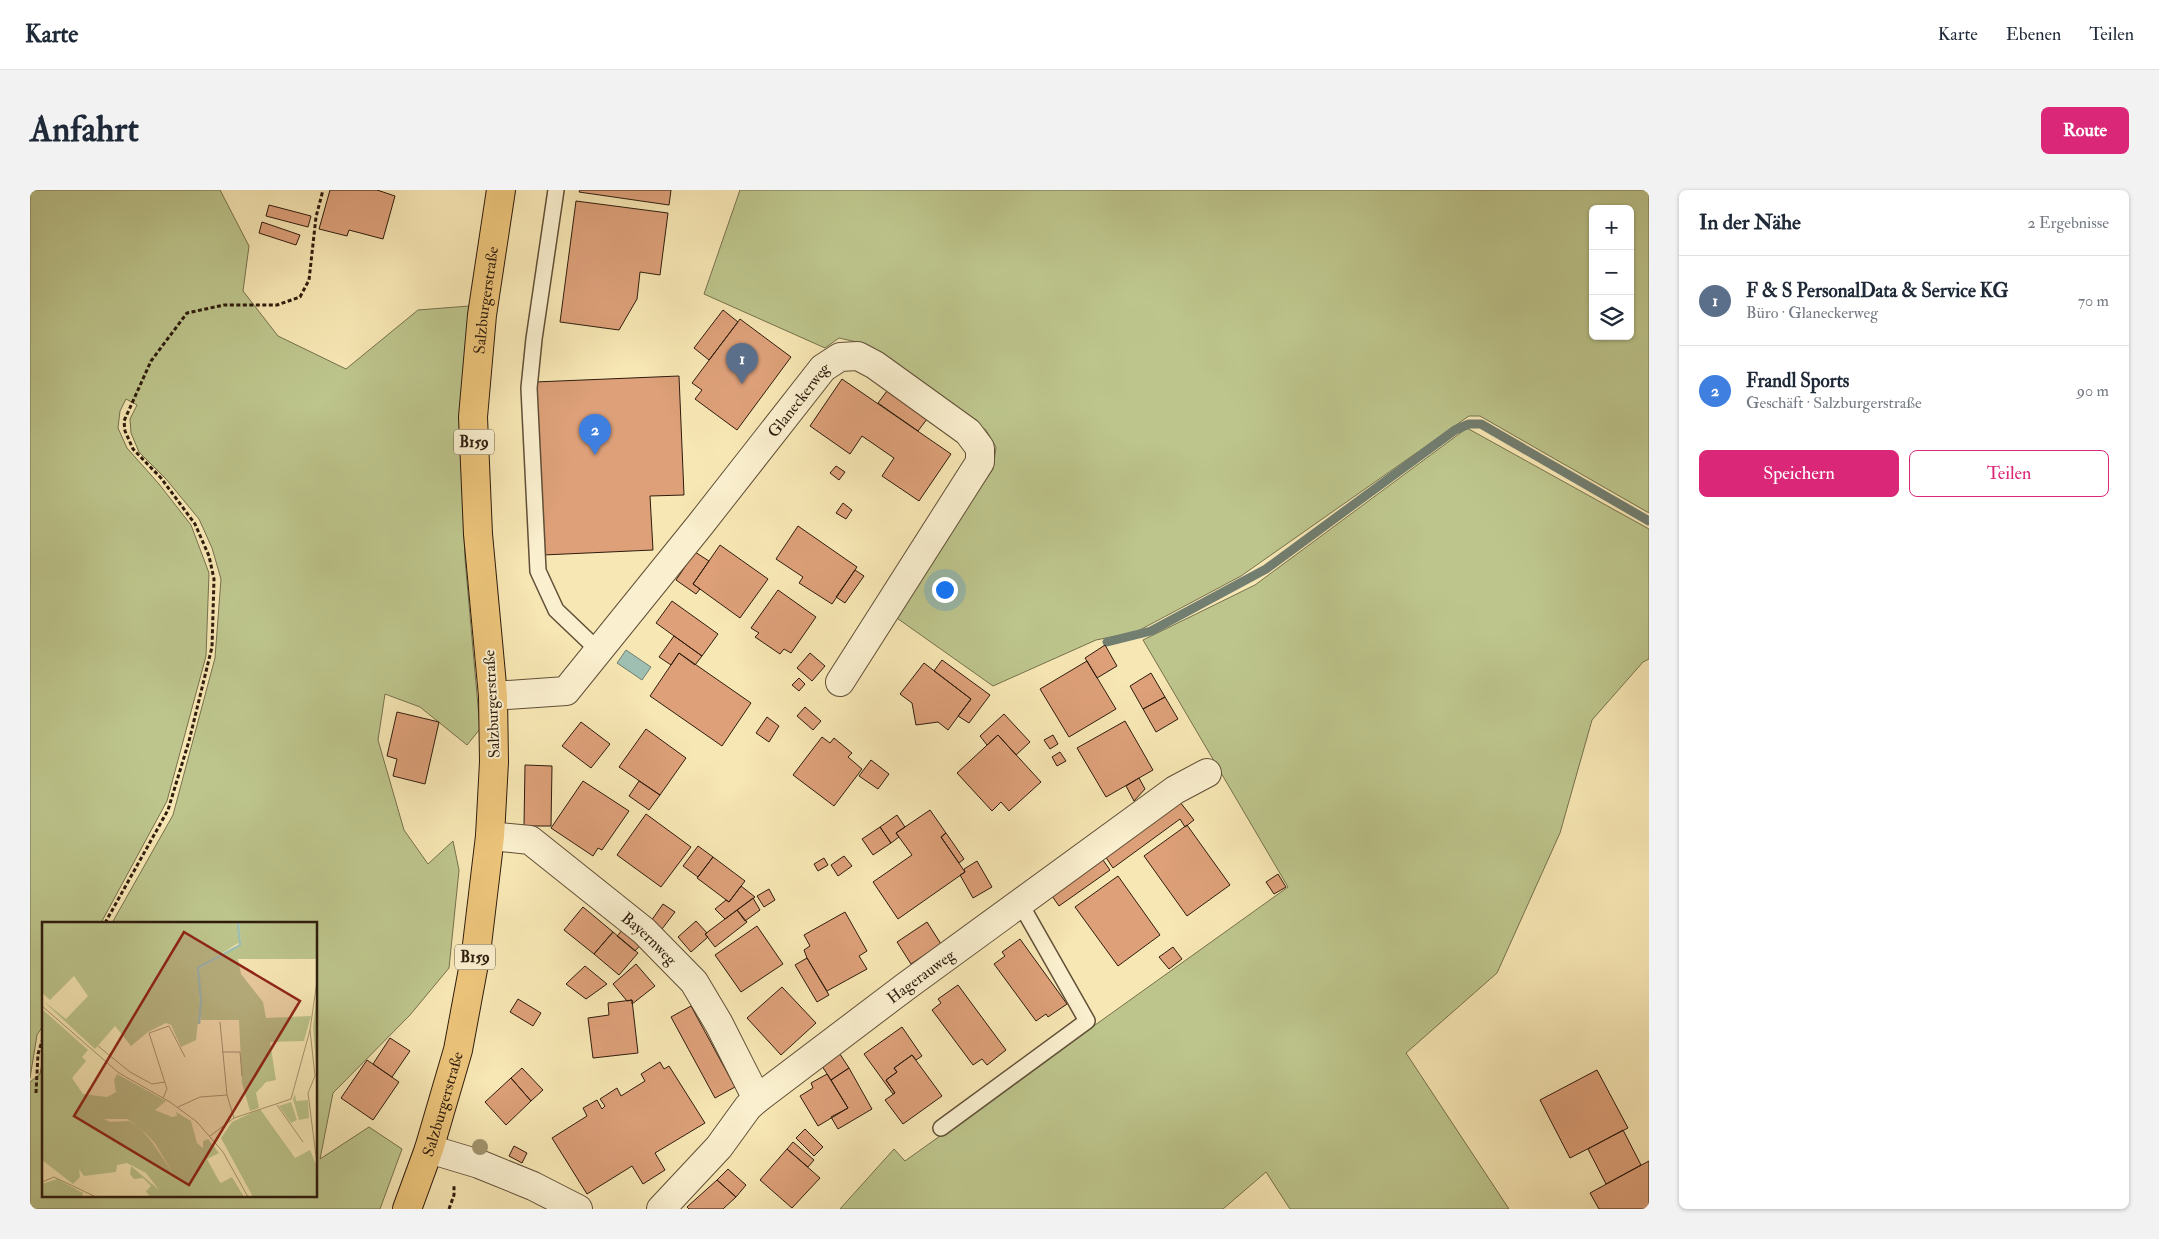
<!DOCTYPE html>
<html lang="de">
<meta charset="utf-8">
<style>
body{margin:0;font-family:"IM FELL Double Pica",serif;background:#f2f2f3;color:#1f2937}
.controls{position:absolute;right:15px;top:15px;display:grid;overflow:hidden;border-radius:8px;box-shadow:0 1px 4px #0004}
.controls button{width:45px;height:45px;display:grid;place-items:center;padding:0;border:0;border-bottom:1px solid #e0e1e3;background:#fff;color:#1f2937;font:25px sans-serif}
.you{position:absolute;left:914px;top:399px;width:18px;height:18px;margin:-12px;border:4px solid #fff;border-radius:50%;background:#1a73e8;box-shadow:0 0 0 8px #1a73e833}
.badge{display:grid;place-items:center;width:32px;height:32px;border-radius:50%;background:#db2777;color:#fff;font-size:16px;font-weight:700}
.pin{position:absolute;translate:-50% -41px;filter:drop-shadow(0 1px 2px #0008)}
.pin::after{content:'';position:absolute;top:26px;width:18px;height:15px;background:inherit;clip-path:polygon(0 0,100% 0,50% 100%)}
.list{margin:0;padding:0;list-style:none}
h2{display:flex;justify-content:space-between;align-items:center;height:65px;margin:0;padding:0 20px;font-size:21px}
h2 small{font-size:16px;font-weight:400;color:#747a83}
.list li{display:grid;grid-template-columns:32px 1fr auto;gap:15px;align-items:center;box-sizing:border-box;height:90px;padding:0 20px;border-top:1px solid #e0e1e3}
.list b{display:block;font-size:19px;white-space:nowrap}
.list p{margin:0;font-size:16px;white-space:nowrap;color:#747a83}
.list em{font-size:16px;font-style:normal;color:#747a83}
.actions{display:flex;gap:10px;padding:15px 20px}
.actions a{flex:1;padding:11px 0;border:1px solid #db2777;border-radius:8px;text-align:center;font-size:18px;color:#db2777}
.actions .main{background:#db2777;color:#fff}
.icon{flex:none;width:28px;height:28px;fill:none;stroke:currentColor;stroke-width:2;stroke-linecap:round;stroke-linejoin:round}
.map{position:relative;flex:none;width:1619px;height:1019px;overflow:hidden;border-radius:8px}
header{display:flex;align-items:center;gap:30px;box-sizing:border-box;height:70px;padding:0 25px;background:#fff;border-bottom:1px solid #e0e1e3}
header strong{font-size:24px}
nav{display:flex;gap:28px;margin-inline-start:auto;font-size:18px}
.intro{display:flex;align-items:center;justify-content:space-between;box-sizing:border-box;height:120px;padding:0 30px}
h1{margin:0;font-size:35px}
.button{padding:12px 22px;border-radius:8px;background:#db2777;color:#fff;font-size:18px;font-weight:700}
main{display:flex;gap:30px;padding:0 30px}
aside{flex:1;background:#fff;border-radius:8px;box-shadow:0 1px 4px #0004}
.map>svg:first-child{display:block}
</style>
<header>
<strong>Karte</strong>
<nav><a>Karte</a><a>Ebenen</a><a>Teilen</a></nav>
</header>
<div class="intro"><h1>Anfahrt</h1><a class="button">Route</a></div>
<main>
<div class="map">
<svg width="1619" height="1019" viewBox="0 0 1619 1019">
<rect width="100%" height="100%" fill="#f7e7b4"/>
<filter id="stains"><feTurbulence type="fractalNoise" baseFrequency=".004" numOctaves="4"/><feColorMatrix values="0 0 0 0 .2 0 0 0 0 .09 0 0 0 0 .02 0 0 0 .5 -.17"/></filter>
<radialGradient id="worn" r=".72"><stop offset=".6" stop-color="#630" stop-opacity="0"/><stop offset="1" stop-color="#630" stop-opacity=".3"/></radialGradient>
<path fill="#bdc58c" stroke="#76704c" fill-rule="evenodd" d="M0,0h190l29,56 -6,45 35,45 68,33 72,-59 51,-4 -9,128 5,125 15,170 -13,16 -47,-38 -35,-13 -7,46 26,90 24,34 25,-23 6,29 -10,98 -39,47 -77,78 -13,66 49,-32 33,22 -22,60h-350v-127l10,-8 4,-21v142h272v-272h-204l61,-108 42,-157 6,-79 -9,-31 -13,-29 -33,-40 -27,-27 -8,-19 -1,-14 7,-14 -11,-6 -6,12 -2,17 9,20 32,36 32,41 18,48 -3,83 -39,145 -66,122h-57v101l-7,11 -7,43z
M710,0h909v323l-169,-97h-11l-228,160 -105,56 -40,8 -103,46 -99,-70 99,-147 3,-22 -10,-17 -125,-87 -22,-5 -14,10 -121,-54zM1563,19h37v127h-37z
M1437,238l182,101v130l-6,3 -51,58 -32,113 -63,140 -91,80 103,156h-219l-24,-37 -43,37h-383l54,-60 11,12 383,-274 -145,-247 112,-55z"/>
<path fill="#9ebfb2" stroke="#727e70" d="M596,460l25,17 -9,13 -25,-17z"/>
<g fill="none" stroke-linecap="round" stroke-linejoin="round">
<path stroke="#727e70" stroke-width="9" d="M1077,452l44,-11 115,-62 189,-139 14,-6h12l168,97"/>
</g>
<path fill="#dda079" stroke="#2f1c0d" d="M300,0h47l18,6 -12,43 -34,-9 -2,6 -28,-7z
M550,0h91l-2,15 -90,-13z
M546,11l92,12 -8,62 -20,-3 -3,27 -18,31 -59,-8z
M239,15l42,11 -3,11 -42,-11z
M232,32l38,13 -4,10 -37,-12z
M693,120l15,12 -29,38 -15,-12z
M710,129l51,38 -54,73 -42,-31 7,-9 -10,-7z
M649,186l5,119 -34,1 3,54 -110,5 -8,-173z
M812,189l109,75 -32,47 -37,-25 12,-18 -32,-22 -12,18 -40,-28z
M857,201l40,28 -9,12 -40,-28z
M806,276l9,6 -6,8 -9,-7z
M813,313l9,7 -6,9 -10,-6z
M768,336l59,41 -25,37 -33,-21 4,-6 -27,-18z
M690,355l48,34 -28,39 -47,-34z
M665,362l14,9 -16,23 7,5 -4,5 -20,-14z
M825,380l9,6 -19,27 -9,-6z
M748,400l38,27 -25,36 -7,-4 -4,5 -25,-17 4,-4 -8,-5z
M642,411l46,33 -16,22 -46,-33z
M644,446l28,20 -7,9 -16,-12 -8,12 -12,-8z
M1075,455l12,21 -20,12 -12,-20z
M649,463l72,50 -29,43 -72,-50z
M780,463l15,13 -13,15 -15,-13z
M912,470l48,35 -21,28 -11,-7 13,-17 -37,-28z
M1057,471l29,48 -47,28 -29,-48z
M894,473l47,36 -23,31 -10,-8 -22,3 -4,-22 -12,-9z
M1121,483l14,24 -22,12 -13,-23z
M769,488l6,6 -6,7 -7,-6z
M1135,507l13,22 -22,13 -13,-23z
M775,517l16,14 -8,9 -16,-14z
M367,522l42,10 -14,62 -32,-8 4,-17 -10,-3z
M974,524l26,28 -14,13 -18,-20 -11,10 -7,-9z
M737,527l12,9 -10,16 -13,-9z
M1095,531l28,49 -47,27 -29,-49z
M551,532l29,22 -19,24 -29,-22z
M616,539l40,29 -26,37 -41,-28z
M968,545l43,47 -32,29 -8,-9 -9,9 -35,-38z
M1023,545l5,9 -8,5 -6,-9z
M792,547l8,6 4,-5 18,15 -4,4 14,12 -28,37 -41,-31z
M1030,562l6,9 -9,5 -5,-9z
M841,570l18,14 -11,15 -19,-13z
M495,575l27,1 -1,60h-27z
M1109,588l6,11 -11,12 -8,-15z
M553,591l46,30 -27,39 -4,-2 -5,8 -42,-28z
M609,591l21,14 -11,15 -20,-14z
M1150,612l14,18 -9,7 -5,-8 -67,49 -8,-12z
M900,620l16,23 -5,4 24,35 -67,47 -25,-37 39,-27 -16,-22z
M616,624l45,33 -30,40 -44,-32z
M867,625l8,12 -9,6 3,4 -8,6 -11,-16z
M1157,635l43,60 -43,31 -43,-60z
M850,637l11,16 -18,12 -11,-16z
M916,643l18,26 -5,4 -18,-26z
M668,656l15,11 -15,20 -15,-11z
M814,666l8,10 -14,10 -7,-11z
M683,667l32,24 -16,21 -32,-24z
M794,668l4,7 -10,6 -4,-7z
M1073,670l7,10 -51,36 -7,-10z
M947,671l15,26 -19,11 -13,-23 5,-3 -1,-3z
M1248,684l8,13 -12,7 -8,-12z
M1088,686l42,59 -42,31 -43,-59z
M711,696l14,11 -30,22 -10,-10 11,-9 3,2z
M739,699l6,11 -11,7 -7,-11z
M723,708l7,12 -15,11 -8,-11z
M633,714l12,8 -13,17 -11,-8z
M553,717l30,25 -19,22 -30,-24z
M707,720l10,12 -32,25 -10,-13z
M815,722l22,39 -8,5 8,13 -40,22 -20,-33 -3,-8 6,-4 -6,-11z
M666,731l11,12 -2,1 3,3 -17,15 -13,-15z
M897,732l14,22 -30,20 -14,-22z
M596,736l18,15 -9,10 -18,-15z
M727,736l26,38 -42,28 -26,-37z
M583,742l25,21 -19,22 -25,-21z
M990,749l47,65 -19,13 -2,-3 -10,7 -42,-57 11,-8 -3,-4z
M1143,757l9,12 -13,10 -10,-12z
M777,768l22,37 -12,7 -22,-37z
M606,774l19,22 -23,18v-4l-5,1 -14,-17z
M555,776l22,18 -21,15 -20,-15z
M928,795l48,65 -19,15 -5,-6 -9,6 -41,-55 9,-7 -3,-4z
M752,797l34,36 -35,32 -34,-37z
M488,809l23,14 -8,13 -23,-14z
M602,810l6,53 -45,5 -5,-40 21,-3 -1,-12z
M661,816l44,81 -20,11 -44,-81z
M872,837l20,29 -6,4 -4,-5 -18,13 3,4 -11,8 9,13 -2,1 -29,-40z
M360,848l20,13 -18,26 -19,-13z
M808,861l11,17 -18,12 -11,-17z
M882,865l30,41 -39,28 -18,-24 10,-7 -9,-13 11,-8 -3,-4z
M337,870l32,22 -26,38 -32,-22z
M630,872l4,7 5,-3 36,57 -50,30 10,17 -22,14 -11,-18 -45,28 -35,-56 35,-22 -4,-8 14,-8 5,9 3,-3 -5,-7 17,-11 4,8 24,-15 -4,-7z
M492,878l21,22 -12,11 -20,-23z
M819,878l23,41 -34,20 -7,-12 17,-9 -17,-28z
M1567,880l31,58 -58,30 -30,-58z
M797,884l21,34 -30,18 -18,-30 13,-8 -2,-5z
M481,888l20,23 -25,24 -21,-23z
M775,939l18,18 -9,9 -18,-18z
M1593,940l18,35 -35,19 -18,-35z
M763,952l21,18 -6,7 -21,-18z
M484,956l13,7 -5,10 -13,-7z
M757,959l33,29 -28,30 -32,-28z
M1619,971v48h-50l-9,-16z
M698,979l18,16 -10,12 -19,-17z
M687,990l19,17 -13,12h-34l-2,-2z"/>
<g fill="none" stroke-linecap="round" stroke-linejoin="round">
<defs>
<path id="service" d="M526,0l-22,149 -5,49 9,183 18,39 43,41
M911,938l146,-107 -67,-118"/>
<g id="minor">
<path id="s1" d="M463,506l73,-5 134,-166 123,-157 17,-11 18,-1 17,9 93,67 12,16v14l-140,220"/>
<path id="s2" d="M460,646l40,4 114,91 50,51 25,42 38,75"/>
<path d="M399,959l50,15 54,22 45,23"/>
<path id="s3" d="M631,1019l58,-62 29,-40 9,-8 148,-112 270,-197 32,-17"/>
</g>
<g id="primary">
<path id="s4" d="M377,1019l22,-60 29,-99 18,-97 14,-117 4,-74 -1,-66 -15,-162 -5,-117 9,-102 19,-125"/>
</g>
</defs>
<use href="#service" stroke="#614f37" stroke-width="18"/>
<use href="#minor" stroke="#614f37" stroke-width="30"/>
<use href="#primary" stroke="#2f1c0d" stroke-width="30"/>
<path stroke="#2f1c0d" stroke-width="3" stroke-dasharray="4 2.5" stroke-linecap="butt" d="M75,733l63,-113 21,-69 23,-94 2,-68 -5,-23 -14,-32 -34,-46 -28,-29 -8,-18 -1,-10 27,-60 36,-48 37,-8h53l23,-8 9,-17 7,-63 7,-27
M6,903l2,-39 6,-19
M419,1019l5,-14v-11"/>
<use href="#service" stroke="#faefce" stroke-width="15"/>
<use href="#minor" stroke="#faefce" stroke-width="28"/>
<use href="#primary" stroke="#ecc47a" stroke-width="28"/>
</g>
<circle fill="#a1936d" cx="450" cy="957" r="8"/>
<g text-anchor="middle" stroke-width="4" stroke-linejoin="round" paint-order="stroke">
<g fill="#faefce" stroke="#6c5b47" stroke-width="1">
<rect x="424" y="239.5" width="40" height="25" rx="4"/>
<rect x="425" y="754.5" width="40" height="25" rx="4"/>
</g>
<g font-size="15" font-weight="bold" fill="#2f1c0d">
<text x="444" y="257">B159</text>
<text x="445" y="772">B159</text>
</g>
<g font-size="16" fill="#2f1c0d" stroke="#faefce">
<text dy="6" stroke="none"><textPath href="#s4" startOffset="921">Salzburgerstraße</textPath></text>
<text dy="6" stroke="none"><textPath href="#s1" startOffset="446">Glaneckerweg</textPath></text>
<text transform="translate(461 514) rotate(-93)" y="6">Salzburgerstraße</text>
<text dy="6" stroke="none"><textPath href="#s2" startOffset="195">Bayernweg</textPath></text>
<text dy="6" stroke="none"><textPath href="#s3" startOffset="351">Hagerauweg</textPath></text>
<text dy="6" stroke="none"><textPath href="#s4" startOffset="111">Salzburgerstraße</textPath></text>
</g>
</g>
<g transform="translate(12 732)">
<rect width="275" height="275" fill="#f7e7b4"/>
<path d="M0,0h195l3,20 -42,26 2,36 -4,36 -15,7 -10,-22 -5,-2 -18,9 -17,14 -16,-20 -20,23 -53,-49 24,19 22,-23 -14,-20 -24,24 -8,-7zM197,0h78v37h-79l3,15 22,28 3,16 45,-2 -7,25 -34,1 6,38 -10,2 -10,11 3,15 -9,3 -8,-28 -3,-63h-38l-2,-51 42,-24zM275,70v85l-4,-50zM0,87l46,41 -6,7 4,4 -14,17 11,16 24,3 9,-5 -2,-12 3,-6 49,27 -11,9 17,7 5,-1 -1,-4 15,9 6,22 6,5v-7l5,-2 11,14 -12,6 12,22 2,2 11,-6 12,20h-94l-4,-6 5,-5 -8,-8 -9,1 -4,-5 1,-8 28,24 -13,-17 -19,-10 -10,2 -1,7 -32,4 -5,-7 1,8 -7,7 -31,-24zM62,197h23l12,8 15,15 21,34 -23,-34 -13,-15 -10,-6 -19,1zM253,172l1,7 12,-1 1,18 -10,2 -6,-21zM249,180l6,18 -6,3 -12,-17zM218,187l35,49 15,-8 7,17v30h-64l-32,-59 11,-16zM15,257l26,14 -1,4h-40v-13z" fill="#bdc58c" fill-rule="evenodd"/>
<path fill="none" stroke="#9ebfb2" stroke-width="2.5" d="M157,102l2,-23 -3,-33 42,-23 -2,-23"/>
<path fill="none" stroke="#a79671" stroke-width="1" d="M275,59l-7,49 5,46 -7,17 9,71M0,84l77,67 51,29 27,20 26,30 25,45M178,100l7,73 7,23M56,124l32,26 22,12 13,-2M180,130h18l2,24M121,176l4,-9 -18,-56 20,-7 16,31M235,183l26,37M136,185l22,-10 27,-2M168,214l24,-18 57,-19 19,-69M0,260l12,-5 42,20"/>
<path fill="#8f2418" fill-opacity="0.15" stroke="#8f2418" stroke-width="2.5" d="M142,10l116,69 -111,184 -115,-69z"/>
<rect width="275" height="275" fill="none" stroke="#2f1c0d" stroke-width="2.5"/>
</g>
<rect width="100%" height="100%" filter="url(#stains)"/>
<rect width="100%" height="100%" fill="url(#worn)"/>
</svg>
<div class="controls">
<button>+</button>
<button>−</button>
<button><svg class="icon" aria-label="layers" viewBox="0 0 24 24"><path d="M12 4l9 5-9 5-9-5zM3 14l9 5 9-5"/></svg></button>
</div>
<div class="you"></div>
<div class="pin badge" style="left:712px;top:194px;background:#5c6f8a">1</div>
<div class="pin badge" style="left:565px;top:265px;background:#3f7fe0">2</div>
</div>
<aside>
<h2>In der Nähe<small>2 Ergebnisse</small></h2>
<ul class="list">
<li><span class="badge" style="background:#5c6f8a">1</span><div><b>F &amp; S PersonalData &amp; Service KG</b><p>Büro · Glaneckerweg</p></div><em>70 m</em></li>
<li><span class="badge" style="background:#3f7fe0">2</span><div><b>Frandl Sports</b><p>Geschäft · Salzburgerstraße</p></div><em>90 m</em></li>
</ul>
<div class="actions"><a class="main">Speichern</a><a>Teilen</a></div>
</aside>
</main>
